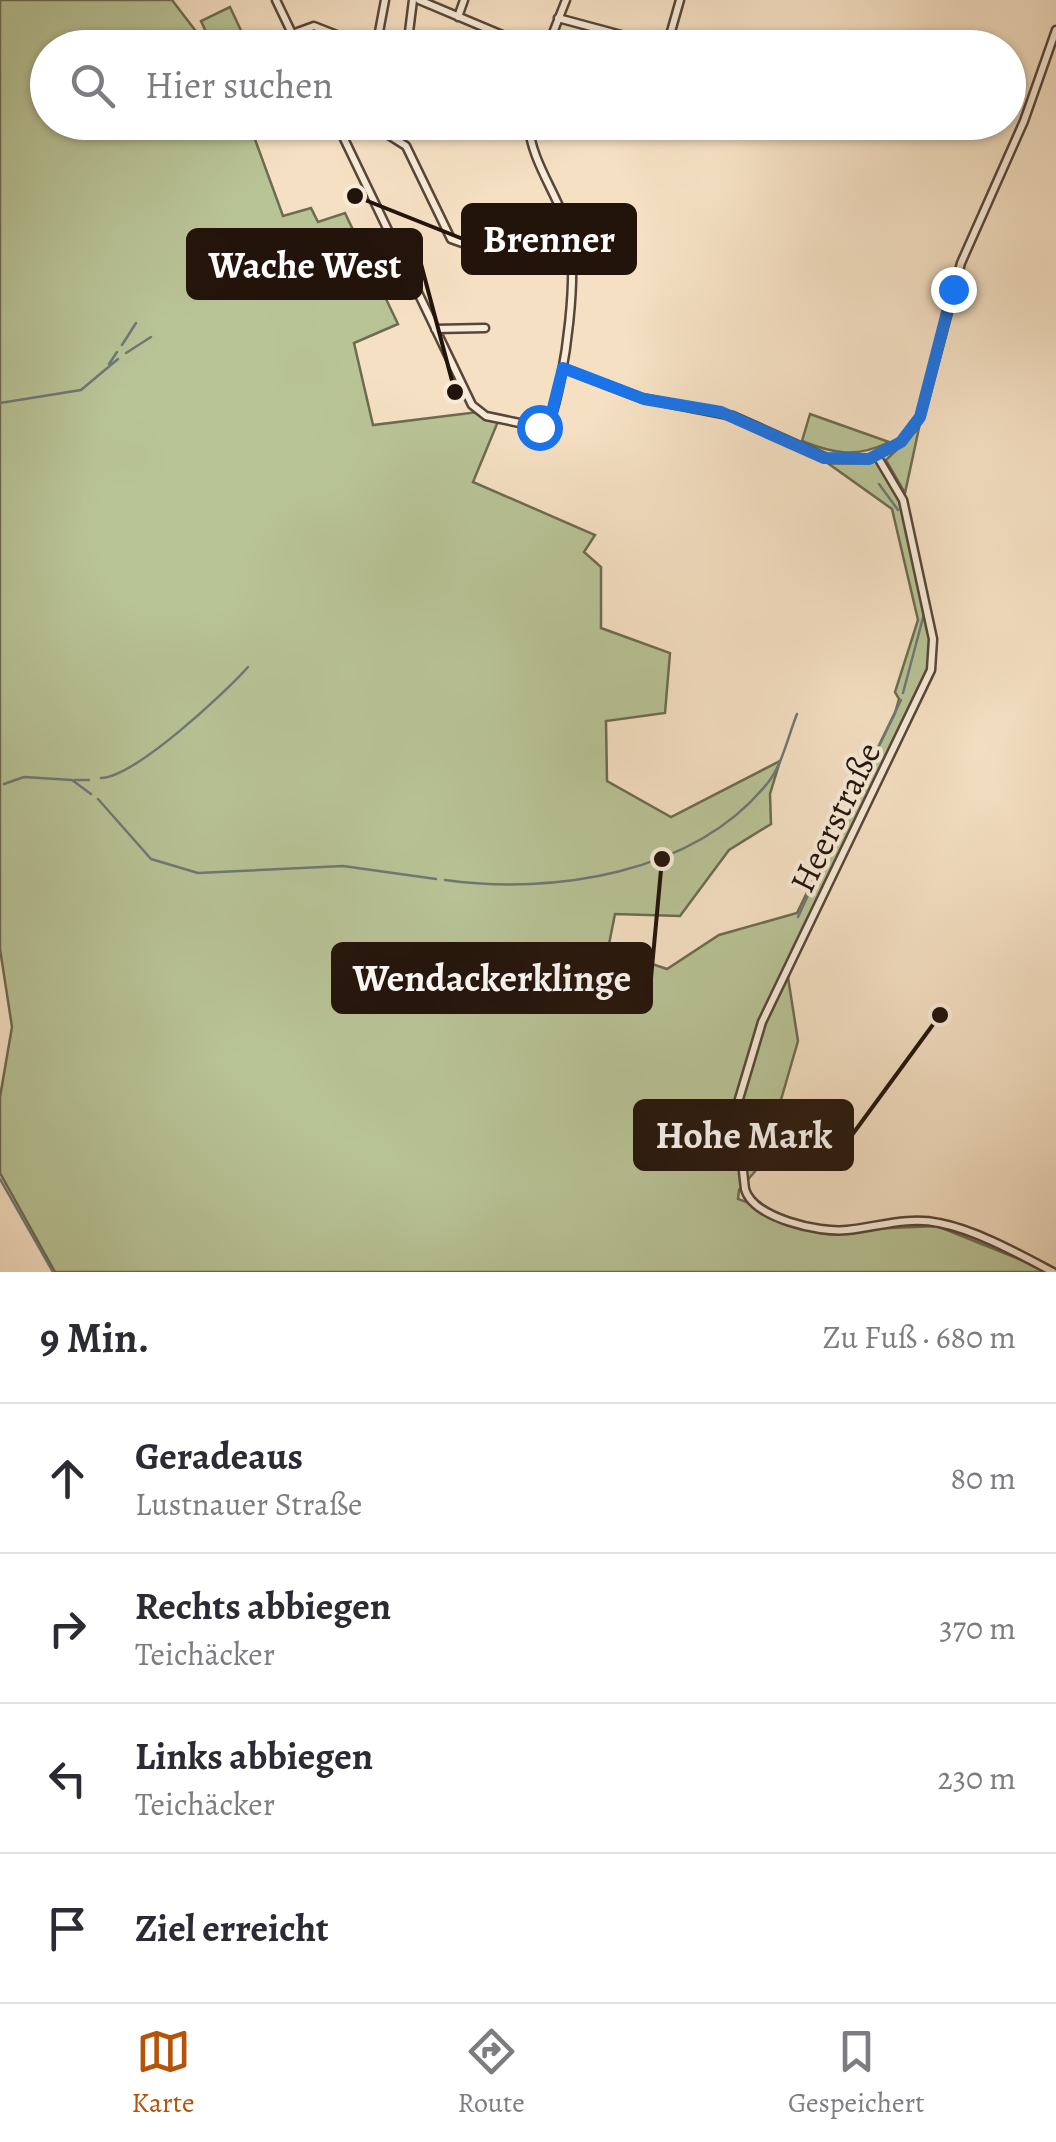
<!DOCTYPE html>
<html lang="de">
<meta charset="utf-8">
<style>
body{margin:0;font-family:Alegreya,serif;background:#f7f7f7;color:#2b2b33}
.stop{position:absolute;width:30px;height:30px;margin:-22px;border:8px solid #1a73e8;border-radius:50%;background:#fff}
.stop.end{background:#1a73e8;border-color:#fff;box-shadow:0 2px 10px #0008}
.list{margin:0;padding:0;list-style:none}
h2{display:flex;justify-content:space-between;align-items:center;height:130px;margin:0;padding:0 40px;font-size:42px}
h2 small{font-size:32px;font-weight:400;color:#7c7c81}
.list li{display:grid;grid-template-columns:65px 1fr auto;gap:30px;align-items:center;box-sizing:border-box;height:150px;padding:0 40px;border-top:2px solid #e1e1e2}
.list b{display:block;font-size:38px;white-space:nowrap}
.list p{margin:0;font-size:32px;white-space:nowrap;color:#7c7c81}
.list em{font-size:32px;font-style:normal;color:#7c7c81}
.icon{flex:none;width:55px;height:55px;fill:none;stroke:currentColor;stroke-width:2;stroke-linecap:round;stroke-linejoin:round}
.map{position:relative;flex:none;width:1056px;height:1272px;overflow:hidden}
.search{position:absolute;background:#fff;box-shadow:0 2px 8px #0004;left:30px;right:30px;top:30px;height:110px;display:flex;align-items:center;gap:25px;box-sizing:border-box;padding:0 35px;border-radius:55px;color:#7c7c81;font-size:38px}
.sheet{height:730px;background:#fff}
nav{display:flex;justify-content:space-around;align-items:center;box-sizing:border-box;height:140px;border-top:2px solid #e1e1e2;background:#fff;font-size:28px;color:#7c7c81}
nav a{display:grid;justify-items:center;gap:5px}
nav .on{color:#b45309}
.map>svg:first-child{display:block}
</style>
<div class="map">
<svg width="1056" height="1272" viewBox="0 0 1056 1272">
<rect width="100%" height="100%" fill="#f5e0c3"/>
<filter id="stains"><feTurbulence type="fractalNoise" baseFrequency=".002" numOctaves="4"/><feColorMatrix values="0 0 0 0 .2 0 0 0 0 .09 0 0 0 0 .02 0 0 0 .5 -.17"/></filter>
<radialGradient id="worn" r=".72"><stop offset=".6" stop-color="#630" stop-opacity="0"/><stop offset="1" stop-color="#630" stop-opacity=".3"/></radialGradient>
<path fill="#b8c396" stroke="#6d6b50" stroke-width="2.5" d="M0,0h172l36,47 -160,1v74l201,1 34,93 28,-8 7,14 27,-9 53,111 -44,19 19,82 105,-13 21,7 -26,63 122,53 -11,17 17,15v61l69,25 -5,60 -59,8 1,60 64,36 109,-56 -10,33 1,30 -42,26 -49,66 -65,-2 -7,35 59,20 52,-34 78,-22 98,-200 4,-14 -4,-7 23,-72 -26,-111 -63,-45v-5l48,-3 22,34 34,149 -2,31 -144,301 11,70 -35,121 -24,28 -1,9 74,27 33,4 92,-4 114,46h-996l-55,-99v-76l12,-70 -12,-78z
M230,7l14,30 -31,10 -12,-26z
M810,414l79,28c-32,16 -55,12 -87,-1z
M919,428l-14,65 -19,-33z"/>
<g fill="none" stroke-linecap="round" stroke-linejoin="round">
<path stroke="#6e7876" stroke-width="2.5" d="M122,345l14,-22
M126,353l25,-16
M109,364l8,-12
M0,403l81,-13 37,-31
M879,484l19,26
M912,559l4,14
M903,693l21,-79
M101,778c34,-1 124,-85 147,-111
M75,780h14
M4,784l20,-7 48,3 19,14
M98,799l53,60 47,14 145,-7 93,13
M851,803l50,-103
M445,880c108,15 248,-6 321,-95 16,-18 22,-49 31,-71
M798,917l49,-107
M0,1179l53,93"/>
<defs>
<path id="minor" d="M276,0l23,48
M419,0l114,48
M458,17l6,-17
M558,18l104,28 6,-4 12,-42
M292,34l22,-8 56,22
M376,48l9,-48
M407,48l6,-48
M547,48l19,-48
M336,122l136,283 14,11 53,11 11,-6c15,-43 31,-156 16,-198 -12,-34 -35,-63 -38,-101
M368,122l38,24 45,93 14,5 106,1
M435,329l50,-1
M563,368l78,30 92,18 96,43h40l32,-17 19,-25 41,-154 63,-142 32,-91
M877,456l26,44 30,139 -2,31 -169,352 -26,87 9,80c8,29 74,44 102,41 30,-3 61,-14 92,-7 37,7 80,31 114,49"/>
</defs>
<use href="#minor" stroke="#574639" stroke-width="11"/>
<use href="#minor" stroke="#f8ebd8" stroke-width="6"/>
</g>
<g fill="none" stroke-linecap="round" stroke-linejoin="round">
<path stroke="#1a73e8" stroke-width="12" d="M539,427l11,-7 13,-52 81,31 77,13 103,46 45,1 32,-17 19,-25 33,-128"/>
</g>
<g text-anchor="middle" stroke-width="8" stroke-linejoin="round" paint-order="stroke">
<g font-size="35" fill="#22130b" stroke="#f8ebd8">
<text transform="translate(835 817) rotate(-64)" y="12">Heerstraße</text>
</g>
</g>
<path fill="none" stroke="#22130b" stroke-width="4" d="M355 196L463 239M455 392L421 264M662 859L651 978M940 1015L852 1135"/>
<g fill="#22130b" stroke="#f8ebd8" stroke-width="4">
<circle cx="355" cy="196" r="10"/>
<circle cx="455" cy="392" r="10"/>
<circle cx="662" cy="859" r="10"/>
<circle cx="940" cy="1015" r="10"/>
</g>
<g fill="#22130b" stroke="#22130b" stroke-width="4">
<rect x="463" y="205" width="172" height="68" rx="10"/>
<rect x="188" y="230" width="233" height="68" rx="10"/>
<rect x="333" y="944" width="318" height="68" rx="10"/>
<rect x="635" y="1101" width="217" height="68" rx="10"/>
</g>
<g font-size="38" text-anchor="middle" font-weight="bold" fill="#fff">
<text x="549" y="252">Brenner</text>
<text x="305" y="278">Wache West</text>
<text x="492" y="991">Wendackerklinge</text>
<text x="744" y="1148">Hohe Mark</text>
</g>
<rect width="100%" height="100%" filter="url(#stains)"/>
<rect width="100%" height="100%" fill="url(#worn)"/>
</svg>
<div class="stop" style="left:539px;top:427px"></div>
<div class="stop end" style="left:953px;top:289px"></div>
<div class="search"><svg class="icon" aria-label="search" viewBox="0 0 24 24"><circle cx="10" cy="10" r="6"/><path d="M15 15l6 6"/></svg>Hier suchen</div>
</div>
<section class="sheet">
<h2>9 Min.<small>Zu Fuß · 680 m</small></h2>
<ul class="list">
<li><svg class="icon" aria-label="ahead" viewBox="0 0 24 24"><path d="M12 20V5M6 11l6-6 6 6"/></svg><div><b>Geradeaus</b><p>Lustnauer Straße</p></div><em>80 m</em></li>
<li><svg class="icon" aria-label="right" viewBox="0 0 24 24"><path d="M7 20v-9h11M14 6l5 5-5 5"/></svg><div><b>Rechts abbiegen</b><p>Teichäcker</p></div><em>370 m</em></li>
<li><svg class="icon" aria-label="left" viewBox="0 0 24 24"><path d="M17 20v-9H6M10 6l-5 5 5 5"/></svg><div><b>Links abbiegen</b><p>Teichäcker</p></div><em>230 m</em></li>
<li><svg class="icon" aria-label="arrive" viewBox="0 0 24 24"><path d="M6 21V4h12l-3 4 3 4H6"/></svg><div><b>Ziel erreicht</b></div></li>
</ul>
</section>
<nav>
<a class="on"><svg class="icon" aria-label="map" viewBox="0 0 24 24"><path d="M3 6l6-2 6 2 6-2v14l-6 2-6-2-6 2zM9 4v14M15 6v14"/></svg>Karte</a>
<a><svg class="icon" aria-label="directions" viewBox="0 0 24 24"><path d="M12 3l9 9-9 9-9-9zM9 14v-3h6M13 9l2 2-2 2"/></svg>Route</a>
<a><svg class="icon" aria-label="saved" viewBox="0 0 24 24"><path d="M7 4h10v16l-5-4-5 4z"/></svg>Gespeichert</a>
</nav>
